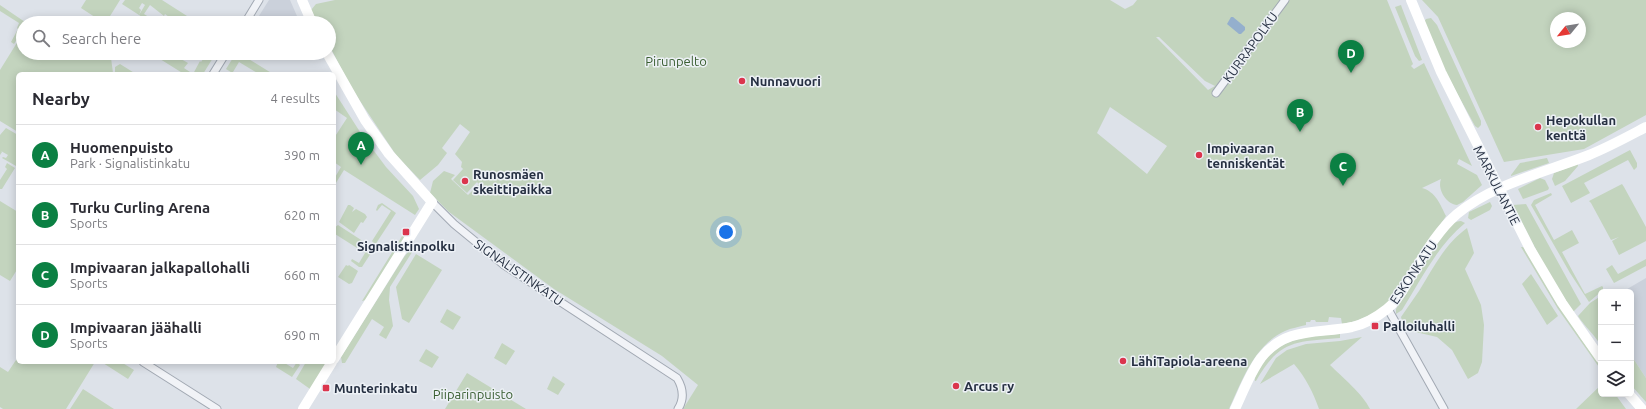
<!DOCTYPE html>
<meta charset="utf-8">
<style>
body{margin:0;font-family:Ubuntu,sans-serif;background:#f7f7f7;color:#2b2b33}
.controls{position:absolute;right:12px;bottom:12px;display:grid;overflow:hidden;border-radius:6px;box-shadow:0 2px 10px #0003}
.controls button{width:36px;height:36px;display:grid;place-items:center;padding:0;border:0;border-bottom:1px solid #e1e1e2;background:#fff;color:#2b2b33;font:20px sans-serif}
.compass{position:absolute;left:1550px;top:12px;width:36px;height:36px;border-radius:50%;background:#fff;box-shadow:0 2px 10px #0003;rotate:240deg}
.you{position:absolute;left:726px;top:232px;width:14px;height:14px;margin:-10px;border:3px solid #fff;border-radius:50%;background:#1a73e8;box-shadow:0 0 0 6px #1a73e833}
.badge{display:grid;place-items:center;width:26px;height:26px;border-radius:50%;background:#0b8043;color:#fff;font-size:13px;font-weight:700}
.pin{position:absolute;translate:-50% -33px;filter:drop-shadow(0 1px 2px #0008)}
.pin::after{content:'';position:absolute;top:21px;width:14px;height:12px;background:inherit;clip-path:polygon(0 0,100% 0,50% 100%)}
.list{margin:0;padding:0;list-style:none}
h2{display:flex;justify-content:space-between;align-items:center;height:52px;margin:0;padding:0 16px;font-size:17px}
h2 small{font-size:13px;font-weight:400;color:#7c7c81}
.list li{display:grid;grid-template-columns:26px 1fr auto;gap:12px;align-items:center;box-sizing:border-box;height:60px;padding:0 16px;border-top:1px solid #e1e1e2}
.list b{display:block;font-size:15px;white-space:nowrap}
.list p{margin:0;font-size:13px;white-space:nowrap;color:#7c7c81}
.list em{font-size:13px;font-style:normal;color:#7c7c81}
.icon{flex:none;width:22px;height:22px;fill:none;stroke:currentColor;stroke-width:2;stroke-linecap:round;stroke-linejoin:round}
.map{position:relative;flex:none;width:1646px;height:409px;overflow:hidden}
.search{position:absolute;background:#fff;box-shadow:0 2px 10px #0003;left:16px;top:16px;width:320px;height:44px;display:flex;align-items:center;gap:10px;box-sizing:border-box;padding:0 14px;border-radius:22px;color:#7c7c81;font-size:15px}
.panel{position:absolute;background:#fff;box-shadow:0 2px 10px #0003;left:16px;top:72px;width:320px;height:292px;border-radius:6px}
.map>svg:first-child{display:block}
</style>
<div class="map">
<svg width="1646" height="409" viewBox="0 0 1646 409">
<rect width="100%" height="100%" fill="#dde2e9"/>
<path fill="#cbd1db" d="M269,0h21l10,23h-36l-7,-4z
M1646,278v100l-15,-23v-63h-9z"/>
<path fill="#c3d4be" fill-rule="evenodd" d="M86,0h34l-13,21 -3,2 -23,-15z
M125,0h37l36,23h-22l-3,-2v-1l-8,-6 -1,2 -14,-11 -6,9 8,5 -2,3 -11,-7 6,-10 -3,-2 -3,5 2,2 -2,5 -17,-11z
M335,0h775l15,9 8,-4 4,-5h250l26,64 -2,2 3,3 10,-6 48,103 -13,-7 -2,5 20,11 5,10 -19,17 -6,3c-11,-1 -20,-16 -16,-26l-19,9c14,4 18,16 24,28l-53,80 -9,10 -7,6 -21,9 -14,3 -1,-6 -12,-1 -1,5h-12l-1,-2h-4l-1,2h-4v3c-7,2 -15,3 -21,6 -31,14 -43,50 -56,78h-546l15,-24 -36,-29 -108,-67 -105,-77 -19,-19 3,-12 11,-10 11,4 -4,4 17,16 11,-11 -18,-17 1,-5 -7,-8 15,-22 -10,-8 -18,24 5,5 -9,12 -18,15 -24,-25 -44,-66 -23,-44v-22h-11l-7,-13 5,-6zM1156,37h3l46,44 10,5 -7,4zM1110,107l57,39 -20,28 -50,-41z
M1422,0h224v115l-62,34 -80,13 -66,-145zM1556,18h24v24h-24z
M0,5l25,17 1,1h-3v6l-9,15 -3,-2 7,-13 -1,-1 2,-5 -19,-12z
M1401,5l1,3 20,52 -3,1 -4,-5 -20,-49z
M1431,18l6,7 44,96v4l-3,3 -3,-2 -29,-53 -22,-51 2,-3z
M23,33v20h79l9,5 2,15h2v-6l5,-3 16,10h-118v58l-18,-11v-51z
M163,53h22l-4,6 7,4 -4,5 9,6h-9l-24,-15z
M205,53h11l-13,21h-10l7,-13 1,1 4,-6 -1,-1z
M236,53h3l34,21h-14l-20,-12 -6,10 4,2h-3l-8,-5z
M335,93l27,42 24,32 27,29 6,13 -4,6 -71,-45 -10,16v-7l7,-12 -7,-5v-24l13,-20 -13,-9v-14z
M6,128l12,7v28l-2,3 -14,-8 1,-1 3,1 2,-3 -7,-4 1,1 -2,3v-20z
M1630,150l7,13v4l-3,3 -6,-10 -44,23 6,10 -19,10 -9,-17z
M1547,158l2,5 -38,13v-1l9,-12z
M7,163l8,5 -13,21h-2v-9l7,-11 -2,-2z
M1578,164v2l-13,15 -10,5 -3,-7 2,-6z
M463,169l14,13 -10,11 -14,-13z
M1540,178l5,2 4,8 -1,2 -25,9 -5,-10z
M1622,184l2,3 22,40v14l-27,14 -7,-14 7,-4 -8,3 -20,-37 -2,-2z
M1551,193l1,2 -17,10 19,35 18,-10 7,13 -17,9 23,42 17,-8 1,1v3l-14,12 -19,-29 -39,-68 3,-5z
M0,201l18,11v56l-8,13 -10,-6z
M1490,202l2,4 -2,4 -19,10 -3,-2 1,-6z
M382,203l14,10 -21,32 -3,-4 19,-30 -9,-6 -5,6 -1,-1 2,-5z
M1526,204l55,100 -8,8 -29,-47 -31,-60z
M348,205h2l4,3 -2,4 4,-3 9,5 2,3 -4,6 -2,-1 -7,11 -15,-11z
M1461,221l4,2c-28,23 -44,57 -63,87l-6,4v-5l42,-68c6,-7 13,-20 23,-20z
M338,225l34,22 1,3 -11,17h-3l-8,-6 1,-2 7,4 6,-10 -30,-19 -1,2v-8z
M1467,228l7,25 -9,16 16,36 3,20 -2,37 -4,11 -10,6 -16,-29 -15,-13 -30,-7 -4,-6 -2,-7c6,-9 12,-17 18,-26 15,-24 25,-46 48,-63z
M404,233l1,2 -3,7 -36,58 -4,1z
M413,246l1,3 -24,38 -1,13 4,26 -7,13 -7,-4 5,-8 -12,-8 -27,44h-3l-1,-6 63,-100z
M1521,247h2l5,6 53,86 20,26v5l-43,-61z
M416,254l26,16 -33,53 -7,-4 -6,-32z
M1646,259v7l-32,17 -8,-14 6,-4 6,9z
M346,265l2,1 1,-1 9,6 -6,12 -3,1 -11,-7z
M1531,274l27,42 -11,9 -25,-41z
M1601,296v50c-6,-11 -16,-19 -23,-30l12,-13z
M447,309l14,8 -8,13 -13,-8z
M1340,334v4c-44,4 -60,1 -84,43h-1c-1,-6 3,-10 5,-14 18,-30 49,-31 80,-33z
M1362,337l-32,28c12,12 33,29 40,44h-51c-6,-17 -13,-31 -25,-45l-34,20 16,-26 11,-8 19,-6 34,-3z
M502,343l13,8 -9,14 -12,-7z
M426,349l13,8 -7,11 -13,-7z
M1631,355l15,23v24l-15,-17z
M18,357v5h77l-29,47h-63l-3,-2v-40l8,5z
M104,362h17l13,8 -6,9 -25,-16z
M278,362h5l10,6 4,-6 3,3 -8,12 -16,-10z
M306,362h14l2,1 6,-1 -18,27 -14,-10z
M467,373l59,36h-81z
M553,376l12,8 -7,11 -11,-6z
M1601,385v9h14l11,15h-50z
M83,389l31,20h-44z"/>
<path fill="#94afcd" d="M1231,17h2l12,10v3l-4,4h-2l-12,-10z"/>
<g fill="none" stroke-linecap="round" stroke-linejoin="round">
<defs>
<path id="street" d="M245,23l14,-23
M213,74l13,-21
M1216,93l69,-93
M432,202l22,22 50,41 173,113c6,10 8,20 1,31
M1388,309l56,100
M143,362l74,47"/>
</defs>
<use href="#street" stroke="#a2a9b3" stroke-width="9"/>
<use href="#street" stroke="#f1f3f7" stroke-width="7"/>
<path stroke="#fff" stroke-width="10" d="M302,0l10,23
M1411,0l30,72 89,177 32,54 39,56
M327,53l38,67 24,34 43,48 -98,157
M1629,394l13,15
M303,409l29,-47
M1235,409c8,-17 15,-36 26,-51 25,-32 57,-24 91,-31 13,-3 25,-10 35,-18 9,-7 15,-17 20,-26 15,-24 29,-51 50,-69 36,-30 89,-42 132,-59 20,-8 38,-18 57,-28"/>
</g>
<g fill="#db354d" stroke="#edf1f6" stroke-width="1.5">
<circle cx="742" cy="81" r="4"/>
<circle cx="1538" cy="127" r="4"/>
<circle cx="1199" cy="155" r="4"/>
<circle cx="465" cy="181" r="4"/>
<rect x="402" y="228" width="8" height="8" rx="2"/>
<rect x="1371" y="322" width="8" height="8" rx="2"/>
<circle cx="1123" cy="361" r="4"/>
<circle cx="956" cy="386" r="4"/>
<rect x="322" y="384" width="8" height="8" rx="2"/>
</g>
<g text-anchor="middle" stroke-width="3" stroke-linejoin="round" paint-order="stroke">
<g font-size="13" fill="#252f41" stroke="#edf1f6">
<text transform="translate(1250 47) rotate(-54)" y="5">KURRAPOLKU</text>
<text transform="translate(1497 185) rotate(63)" y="5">MARKULANTIE</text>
<text transform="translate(519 272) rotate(35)" y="5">SIGNALISTINKATU</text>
<text transform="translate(1413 272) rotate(-56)" y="5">ESKONKATU</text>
</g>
<g font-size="13" fill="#395e31" stroke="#edf1f6">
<text x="676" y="66">Pirunpelto</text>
<text x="473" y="399">Piiparinpuisto</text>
</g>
<g font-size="13" font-weight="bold" fill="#252f41" stroke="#edf1f6" text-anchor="start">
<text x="750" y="86">Nunnavuori</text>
<text x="1546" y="125">Hepokullan<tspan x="1546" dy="15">kenttä</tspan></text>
<text x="1207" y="153">Impivaaran<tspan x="1207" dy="15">tenniskentät</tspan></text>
<text x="473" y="179">Runosmäen<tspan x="473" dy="15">skeittipaikka</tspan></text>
<text x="406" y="251" text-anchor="middle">Signalistinpolku</text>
<text x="1383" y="331">Palloiluhalli</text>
<text x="1131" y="366">LähiTapiola-areena</text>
<text x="964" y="391">Arcus ry</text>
<text x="334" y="393">Munterinkatu</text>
</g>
</g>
</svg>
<div class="controls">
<button>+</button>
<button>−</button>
<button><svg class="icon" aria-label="layers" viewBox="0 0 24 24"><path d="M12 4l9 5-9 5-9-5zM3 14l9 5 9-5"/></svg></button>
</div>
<svg class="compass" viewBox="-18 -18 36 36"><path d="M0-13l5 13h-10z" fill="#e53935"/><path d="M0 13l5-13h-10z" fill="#7c7c81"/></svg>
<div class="you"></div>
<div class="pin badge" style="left:361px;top:165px">A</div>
<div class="pin badge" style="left:1300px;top:132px">B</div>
<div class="pin badge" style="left:1343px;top:186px">C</div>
<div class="pin badge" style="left:1351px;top:73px">D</div>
<div class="search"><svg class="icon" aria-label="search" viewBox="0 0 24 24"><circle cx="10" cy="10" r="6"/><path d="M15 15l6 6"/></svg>Search here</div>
<section class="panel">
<h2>Nearby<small>4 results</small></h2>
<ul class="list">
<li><span class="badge">A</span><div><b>Huomenpuisto</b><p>Park · Signalistinkatu</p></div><em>390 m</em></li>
<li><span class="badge">B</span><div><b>Turku Curling Arena</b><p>Sports</p></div><em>620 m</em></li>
<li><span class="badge">C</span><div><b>Impivaaran jalkapallohalli</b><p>Sports</p></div><em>660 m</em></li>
<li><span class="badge">D</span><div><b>Impivaaran jäähalli</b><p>Sports</p></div><em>690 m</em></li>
</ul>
</section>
</div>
